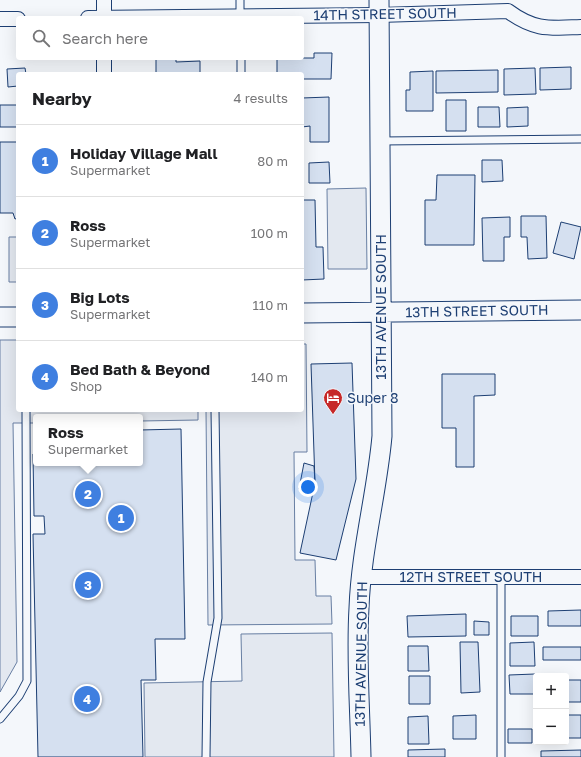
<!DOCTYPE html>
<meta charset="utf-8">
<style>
body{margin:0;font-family:"Golos Text",sans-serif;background:#f6f6f6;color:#202124}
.controls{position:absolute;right:12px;bottom:12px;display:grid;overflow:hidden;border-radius:4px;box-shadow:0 4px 16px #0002}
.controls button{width:36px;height:36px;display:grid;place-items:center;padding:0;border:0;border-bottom:1px solid #e0e0e0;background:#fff;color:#202124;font:20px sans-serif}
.you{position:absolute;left:308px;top:487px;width:14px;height:14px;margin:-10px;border:3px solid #fff;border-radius:50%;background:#1a73e8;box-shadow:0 0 0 6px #1a73e833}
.badge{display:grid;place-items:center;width:26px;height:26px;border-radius:50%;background:#111827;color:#fff;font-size:13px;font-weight:700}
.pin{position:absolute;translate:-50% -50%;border:2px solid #fff;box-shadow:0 1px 4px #0006}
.popup{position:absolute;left:33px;top:414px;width:110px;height:52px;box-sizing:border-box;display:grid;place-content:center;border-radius:4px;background:#fff;filter:drop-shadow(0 1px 3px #0005);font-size:13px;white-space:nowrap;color:#757577}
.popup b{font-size:15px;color:#202124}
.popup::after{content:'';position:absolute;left:50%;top:100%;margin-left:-8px;border:8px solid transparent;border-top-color:#fff}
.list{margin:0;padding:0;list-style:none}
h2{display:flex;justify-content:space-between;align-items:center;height:52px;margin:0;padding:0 16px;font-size:17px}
h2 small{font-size:13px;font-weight:400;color:#757577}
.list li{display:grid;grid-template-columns:26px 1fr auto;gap:12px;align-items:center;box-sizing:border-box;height:72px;padding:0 16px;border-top:1px solid #e0e0e0}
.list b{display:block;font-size:15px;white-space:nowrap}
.list p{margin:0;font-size:13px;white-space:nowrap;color:#757577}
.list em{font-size:13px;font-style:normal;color:#757577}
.icon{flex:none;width:22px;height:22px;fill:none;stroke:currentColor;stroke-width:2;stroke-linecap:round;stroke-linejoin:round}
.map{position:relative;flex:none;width:581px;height:757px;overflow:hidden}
.search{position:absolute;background:#fff;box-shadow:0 4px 16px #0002;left:16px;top:16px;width:288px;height:44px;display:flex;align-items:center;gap:10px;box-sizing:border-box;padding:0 14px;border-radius:4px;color:#757577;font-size:15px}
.panel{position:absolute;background:#fff;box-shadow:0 4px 16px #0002;left:16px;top:72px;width:288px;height:340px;border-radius:4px}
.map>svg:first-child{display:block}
</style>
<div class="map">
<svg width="581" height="757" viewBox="0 0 581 757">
<rect width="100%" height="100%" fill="#f4f7fb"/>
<path fill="#e3e8f0" stroke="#687fa3" d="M366,188l1,81h-39l-1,-80z
M9,237h9v45h-9z
M0,340h18v70h180v10l-58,1v-4h-104v6h-23l4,239 -17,30z
M302,344h4l1,108h-13l1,108h20l1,36h15l1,28 -124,1 -2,-215h96z
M332,633l2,124h-189l-1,-74 98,-2 -1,-47z"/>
<path fill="#d5e0f0" stroke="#1d3f73" d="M314,53h18l-1,26h-29v-5h-25v-16h37z
M156,58h20v4l24,-1v13h-44z
M571,67v22l-31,1v-22z
M25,68l1,6h-8v12l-10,1 -1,-18z
M535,68l1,26 -32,1v-26z
M498,70v22l-62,1v-22z
M433,71v40h-27v-21h4v-18z
M329,97v45h-19v-16l-8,1v-29z
M446,100h20v31h-20z
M0,105h18v22h-18z
M478,107h21l1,20h-22z
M528,107v19l-21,1v-19z
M0,142h18v76l-3,1 -2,-6h-13z
M482,160h20l1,21 -21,1z
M329,162l1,21h-21v-20z
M437,175h38l-1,70h-49v-45h11z
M302,200h13l1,47h7l1,32 -22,1z
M521,216h25l1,42 -19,1 -1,-22h-6z
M510,217v20h-6v24h-21l-1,-43z
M561,222l20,5 -7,32 -21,-6z
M352,363l4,116 -20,81 -36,-7 15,-70 -4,-119z
M442,374h53v21l-21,1v71h-18v-39h-14z
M181,429l4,210h-30l1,41h-15l2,77h-105l-5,-223h12l-1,-18h-10l-1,-62h3v9h104v-33z
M304,463l10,3 1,17 -2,10 -14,-4z
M581,610v16h-33v-15z
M466,614v22l-58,1 -1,-21z
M511,616h27v20h-27z
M474,621l15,1v13h-15z
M460,642h18l2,50 -19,1z
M534,642l1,24h-25v-23z
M408,646h20l1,25h-21z
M543,647h38v13h-38z
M535,674l1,20h-26l-1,-19z
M409,676h21v28h-21z
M566,680h15v22h-15z
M476,715v24h-23v-23z
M566,715h15v23h-15z
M428,716l1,28h-21v-27z
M508,729h24v14h-24z
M445,749v8h-37v-7z
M581,750v7h-40v-6z"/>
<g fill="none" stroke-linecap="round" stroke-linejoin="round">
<defs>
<path id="lane" d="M240,0v18
M241,58v16
M381,141l200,-2
M0,719l19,-23 8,-15 -1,-271
M206,757l1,-75 11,-64 -3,-208
M501,757v-180"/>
<path id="street" d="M104,0v18
M88,18l291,-3 129,-4c27,20 42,17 73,16
M0,19h18
M104,74v-16
M362,577h219"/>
<path id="secondary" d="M302,313l279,-3
M0,317h18
M361,757c-1,-49 -5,-100 -2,-149 2,-58 18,-115 23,-172l-3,-436"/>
</defs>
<use href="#lane" stroke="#1d3f73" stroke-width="9"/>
<use href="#street" stroke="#1d3f73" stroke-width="16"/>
<use href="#secondary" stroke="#1d3f73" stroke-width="21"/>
<use href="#lane" stroke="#f4f7fb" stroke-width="7"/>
<use href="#street" stroke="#f4f7fb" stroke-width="14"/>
<use href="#secondary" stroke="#f4f7fb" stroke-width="19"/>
</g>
<defs>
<symbol id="hotel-pin" viewBox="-11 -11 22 30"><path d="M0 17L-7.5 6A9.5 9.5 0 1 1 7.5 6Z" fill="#c62828" stroke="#f4f7fb"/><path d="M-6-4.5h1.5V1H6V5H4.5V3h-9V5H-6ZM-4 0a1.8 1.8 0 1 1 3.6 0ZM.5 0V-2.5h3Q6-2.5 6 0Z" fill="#fff"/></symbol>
</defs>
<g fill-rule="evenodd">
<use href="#hotel-pin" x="322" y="387" width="22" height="30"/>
</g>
<g text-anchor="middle" stroke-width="3" stroke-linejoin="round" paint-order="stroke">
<g font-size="14" fill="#1d3f73" stroke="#f4f7fb">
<text transform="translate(385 14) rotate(-1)" y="5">14TH STREET SOUTH</text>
<text transform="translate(381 307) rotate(-90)" y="5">13TH AVENUE SOUTH</text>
<text transform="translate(477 311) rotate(-1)" y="5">13TH STREET SOUTH</text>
<text x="471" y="582">12TH STREET SOUTH</text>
<text transform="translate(361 654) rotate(-89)" y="5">13TH AVENUE SOUTH</text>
</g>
<g font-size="14" fill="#1d3f73" stroke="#f4f7fb" text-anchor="start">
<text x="347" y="403">Super 8</text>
</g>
</g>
</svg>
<div class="controls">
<button>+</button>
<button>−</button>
</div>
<div class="you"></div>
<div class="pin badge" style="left:121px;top:518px;background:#3f7fe0">1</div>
<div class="pin badge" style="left:88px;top:494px;background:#3f7fe0">2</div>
<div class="popup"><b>Ross</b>Supermarket</div>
<div class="pin badge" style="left:88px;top:585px;background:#3f7fe0">3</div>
<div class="pin badge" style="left:87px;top:699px;background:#3f7fe0">4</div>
<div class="search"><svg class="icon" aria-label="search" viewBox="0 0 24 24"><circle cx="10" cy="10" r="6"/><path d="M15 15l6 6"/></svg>Search here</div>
<section class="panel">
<h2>Nearby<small>4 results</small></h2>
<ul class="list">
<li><span class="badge" style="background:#3f7fe0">1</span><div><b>Holiday Village Mall</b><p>Supermarket</p></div><em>80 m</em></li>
<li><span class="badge" style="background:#3f7fe0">2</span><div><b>Ross</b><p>Supermarket</p></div><em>100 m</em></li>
<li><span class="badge" style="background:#3f7fe0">3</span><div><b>Big Lots</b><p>Supermarket</p></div><em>110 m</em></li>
<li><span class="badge" style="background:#3f7fe0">4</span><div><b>Bed Bath &amp; Beyond</b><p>Shop</p></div><em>140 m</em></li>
</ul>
</section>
</div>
